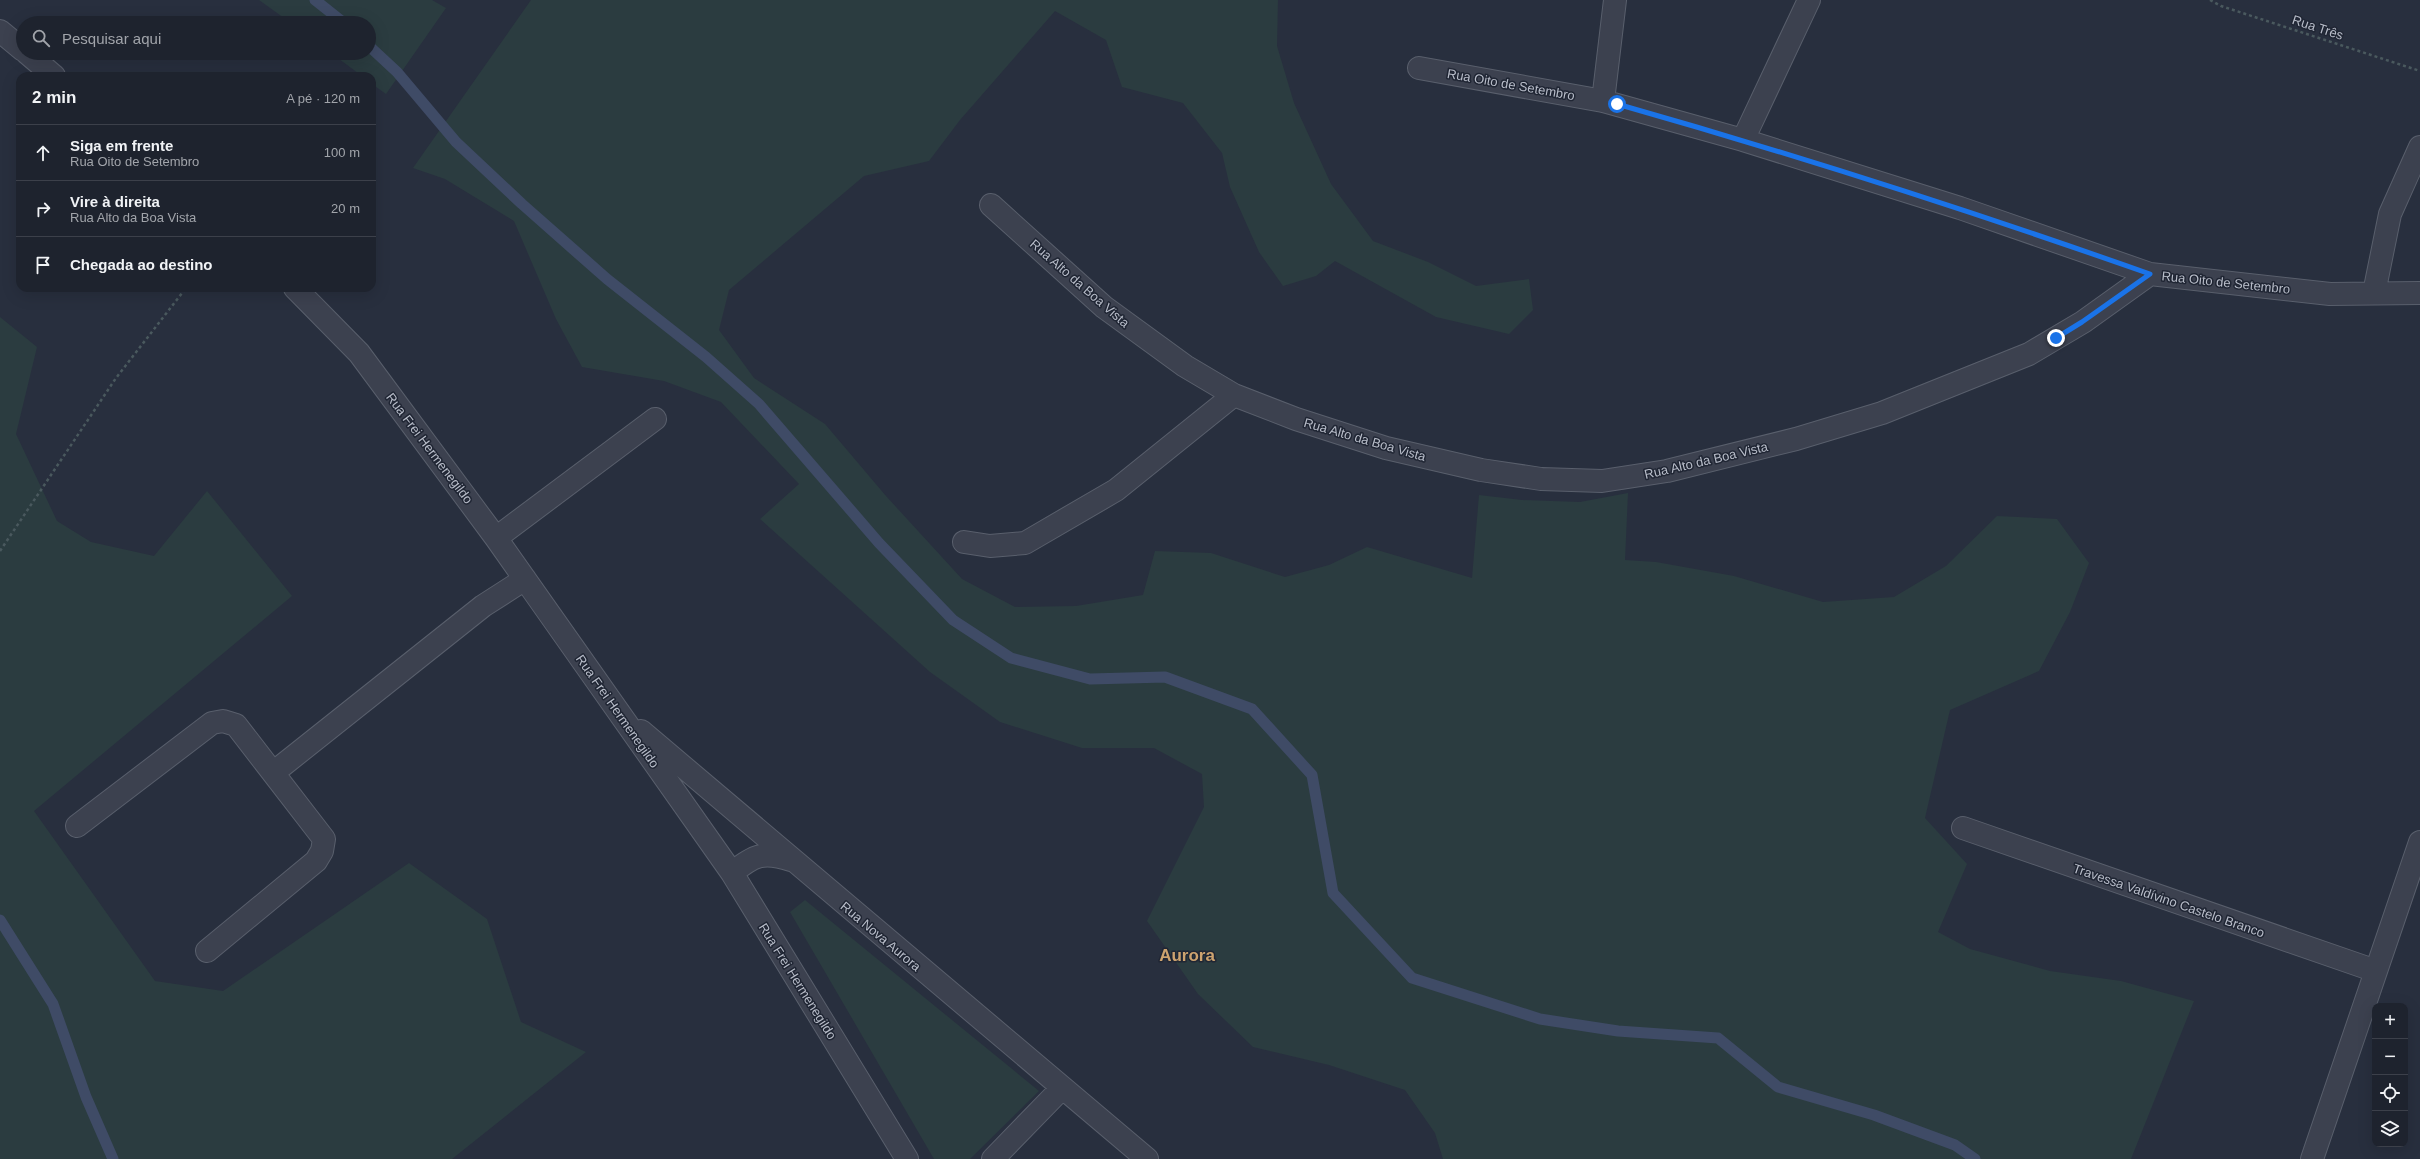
<!DOCTYPE html>
<html lang="pt">
<meta charset="utf-8">
<style>
body{margin:0;font-family:Helvetica,sans-serif;background:#262b36;color:#f1f3f6}
.controls{position:absolute;right:12px;bottom:12px;display:grid;overflow:hidden;border-radius:8px;box-shadow:0 4px 16px #0002}
.controls button{width:36px;height:36px;display:grid;place-items:center;padding:0;border:0;border-bottom:1px solid #3c404a;background:#1e232e;color:#f1f3f6;font:20px sans-serif}
.stop{position:absolute;width:12px;height:12px;margin:-9px;border:3px solid #1a73e8;border-radius:50%;background:#fff}
.stop.end{background:#1a73e8;border-color:#fff;box-shadow:0 1px 4px #0008}
.list{margin:0;padding:0;list-style:none}
h2{display:flex;justify-content:space-between;align-items:center;height:52px;margin:0;padding:0 16px;font-size:17px}
h2 small{font-size:13px;font-weight:400;color:#a1a4aa}
.list li{display:grid;grid-template-columns:26px 1fr auto;gap:12px;align-items:center;box-sizing:border-box;height:56px;padding:0 16px;border-top:1px solid #3c404a}
.list b{display:block;font-size:15px;white-space:nowrap}
.list p{margin:0;font-size:13px;white-space:nowrap;color:#a1a4aa}
.list em{font-size:13px;font-style:normal;color:#a1a4aa}
.icon{flex:none;width:22px;height:22px;fill:none;stroke:currentColor;stroke-width:2;stroke-linecap:round;stroke-linejoin:round}
.map{position:relative;flex:none;width:2420px;height:1159px;overflow:hidden}
.search{position:absolute;background:#1e232e;box-shadow:0 4px 16px #0002;left:16px;top:16px;width:360px;height:44px;display:flex;align-items:center;gap:10px;box-sizing:border-box;padding:0 14px;border-radius:22px;color:#a1a4aa;font-size:15px}
.panel{position:absolute;background:#1e232e;box-shadow:0 4px 16px #0002;left:16px;top:72px;width:360px;height:220px;border-radius:12px}
.map>svg:first-child{display:block}
</style>
<div class="map">
<svg width="2420" height="1159" viewBox="0 0 2420 1159">
<rect width="100%" height="100%" fill="#282f3e"/>
<path fill="#2b3c40" d="M259,0h173l14,8 -60,86 -14,-10v-8h-10l-31,-23h38v-30h-78z
M531,0h747l-1,46 17,57 37,81 42,57 55,21 48,24 53,-7 4,31 -24,24 -73,-17 -101,-56 -19,15 -33,10 -24,-34 -29,-65 -8,-34 -39,-50 -61,-16 -16,-47 -51,-29 -95,109 -31,41 -65,15 -135,114 -10,40 35,48 71,46 61,72 76,83 53,28 61,-1 67,-11 12,-44 56,2 74,24 44,-12 38,-18 105,31 7,-83 43,5 58,2 48,-9 -3,67 31,2 78,14 89,26 71,-5 52,-31 51,-50 60,3 32,44 -19,49 -31,59 -89,39 -25,108 42,46 -29,68 32,17 80,22 71,10 73,20 -63,158h-688l-8,-26 -30,-43 -76,-25 -76,-18 -55,-53 -51,-73 57,-114 -2,-33 -48,-26h-72l-82,-26 -70,-50 -170,-153 39,-35 -78,-82 -57,-21 -82,-14 -26,-48 -42,-98 -69,-42 -32,-11z
M0,317l37,30 -21,87 41,87 34,21 63,14 53,-65 85,105 -258,215 121,170 68,10 186,-128 78,56 34,103 65,30 -134,107h-452z
M805,900l234,191 -69,68h-36l-144,-247z"/>
<g fill="none" stroke-linecap="round" stroke-linejoin="round">
<path stroke="#3f4b66" stroke-width="11" d="M315,0l29,23
M369,46l28,26 59,70 66,62 85,75 99,78 53,47 120,139 74,77 58,38 79,21 75,-2 87,32 60,66 21,118 79,85 128,41 78,12 100,7 60,49 96,28 81,30 20,14
M0,920l53,84 33,93 27,62"/>
<defs>
<path id="minor" d="M0,31l23,19
M27,53l27,23
M1419,68l184,33 140,39 217,68 190,66 180,20 90,-1
M1603,101l12,-101
M1743,140l66,-140
M991,205l113,102 81,59 49,29 62,24 90,29 95,22 60,9 61,2 65,-10 129,-32 86,-26 147,-59 54,-32 67,-48
M295,288l64,65 137,185 236,335 175,286
M2374,293l16,-79 30,-67
M496,538l159,-119
M964,542l26,4 35,-3 91,-53 118,-95
M641,731l506,428
M273,773l210,-167 42,-27
M77,826l135,-103 11,-2 13,4 88,114 -2,12 -6,10 -109,90
M1963,828l413,143
M732,873c22,-18 31,-22 59,-13
M993,1159l69,-71
M2312,1159l108,-317"/>
</defs>
<use href="#minor" stroke="#595f6c" stroke-width="24"/>
<path stroke="#4a595e" stroke-width="2.5" stroke-dasharray="3 3" stroke-linecap="butt" d="M2210,0l11,6 199,65
M0,551l116,-173 70,-90"/>
<use href="#minor" stroke="#3c414f" stroke-width="22"/>
</g>
<g fill="none" stroke-linecap="round" stroke-linejoin="round">
<path stroke="#1a73e8" stroke-width="5" d="M1617,104c180,51 357,108 533,170l-68,48 -26,16"/>
</g>
<g text-anchor="middle" stroke-width="3" stroke-linejoin="round" paint-order="stroke">
<g font-size="13" fill="#b8bdc9" stroke="#202634">
<text transform="translate(2318 27) rotate(18)" y="5">Rua Três</text>
<text transform="translate(1511 84) rotate(10)" y="5">Rua Oito de Setembro</text>
<text transform="translate(2226 282) rotate(6)" y="5">Rua Oito de Setembro</text>
<text transform="translate(1080 283) rotate(41)" y="5">Rua Alto da Boa Vista</text>
<text transform="translate(1365 439) rotate(16)" y="5">Rua Alto da Boa Vista</text>
<text transform="translate(430 448) rotate(53)" y="5">Rua Frei Hermenegildo</text>
<text transform="translate(1706 460) rotate(-13)" y="5">Rua Alto da Boa Vista</text>
<text transform="translate(618 711) rotate(55)" y="5">Rua Frei Hermenegildo</text>
<text transform="translate(2169 900) rotate(19)" y="5">Travessa Valdívino Castelo Branco</text>
<text transform="translate(881 936) rotate(40)" y="5">Rua Nova Aurora</text>
<text transform="translate(798 981) rotate(58)" y="5">Rua Frei Hermenegildo</text>
</g>
<g font-size="17" font-weight="bold" fill="#cda36f" stroke="#202634">
<text x="1187" y="961">Aurora</text>
</g>
</g>
</svg>
<div class="controls">
<button>+</button>
<button>−</button>
<button><svg class="icon" aria-label="locate" viewBox="0 0 24 24"><circle cx="12" cy="12" r="6"/><path d="M12 2v4M12 18v4M2 12h4M18 12h4"/></svg></button>
<button><svg class="icon" aria-label="layers" viewBox="0 0 24 24"><path d="M12 4l9 5-9 5-9-5zM3 14l9 5 9-5"/></svg></button>
</div>
<div class="stop" style="left:1617px;top:104px"></div>
<div class="stop end" style="left:2056px;top:338px"></div>
<div class="search"><svg class="icon" aria-label="search" viewBox="0 0 24 24"><circle cx="10" cy="10" r="6"/><path d="M15 15l6 6"/></svg>Pesquisar aqui</div>
<section class="panel">
<h2>2 min<small>A pé · 120 m</small></h2>
<ul class="list">
<li><svg class="icon" aria-label="ahead" viewBox="0 0 24 24"><path d="M12 20V5M6 11l6-6 6 6"/></svg><div><b>Siga em frente</b><p>Rua Oito de Setembro</p></div><em>100 m</em></li>
<li><svg class="icon" aria-label="right" viewBox="0 0 24 24"><path d="M7 20v-9h11M14 6l5 5-5 5"/></svg><div><b>Vire à direita</b><p>Rua Alto da Boa Vista</p></div><em>20 m</em></li>
<li><svg class="icon" aria-label="arrive" viewBox="0 0 24 24"><path d="M6 21V4h12l-3 4 3 4H6"/></svg><div><b>Chegada ao destino</b></div></li>
</ul>
</section>
</div>
